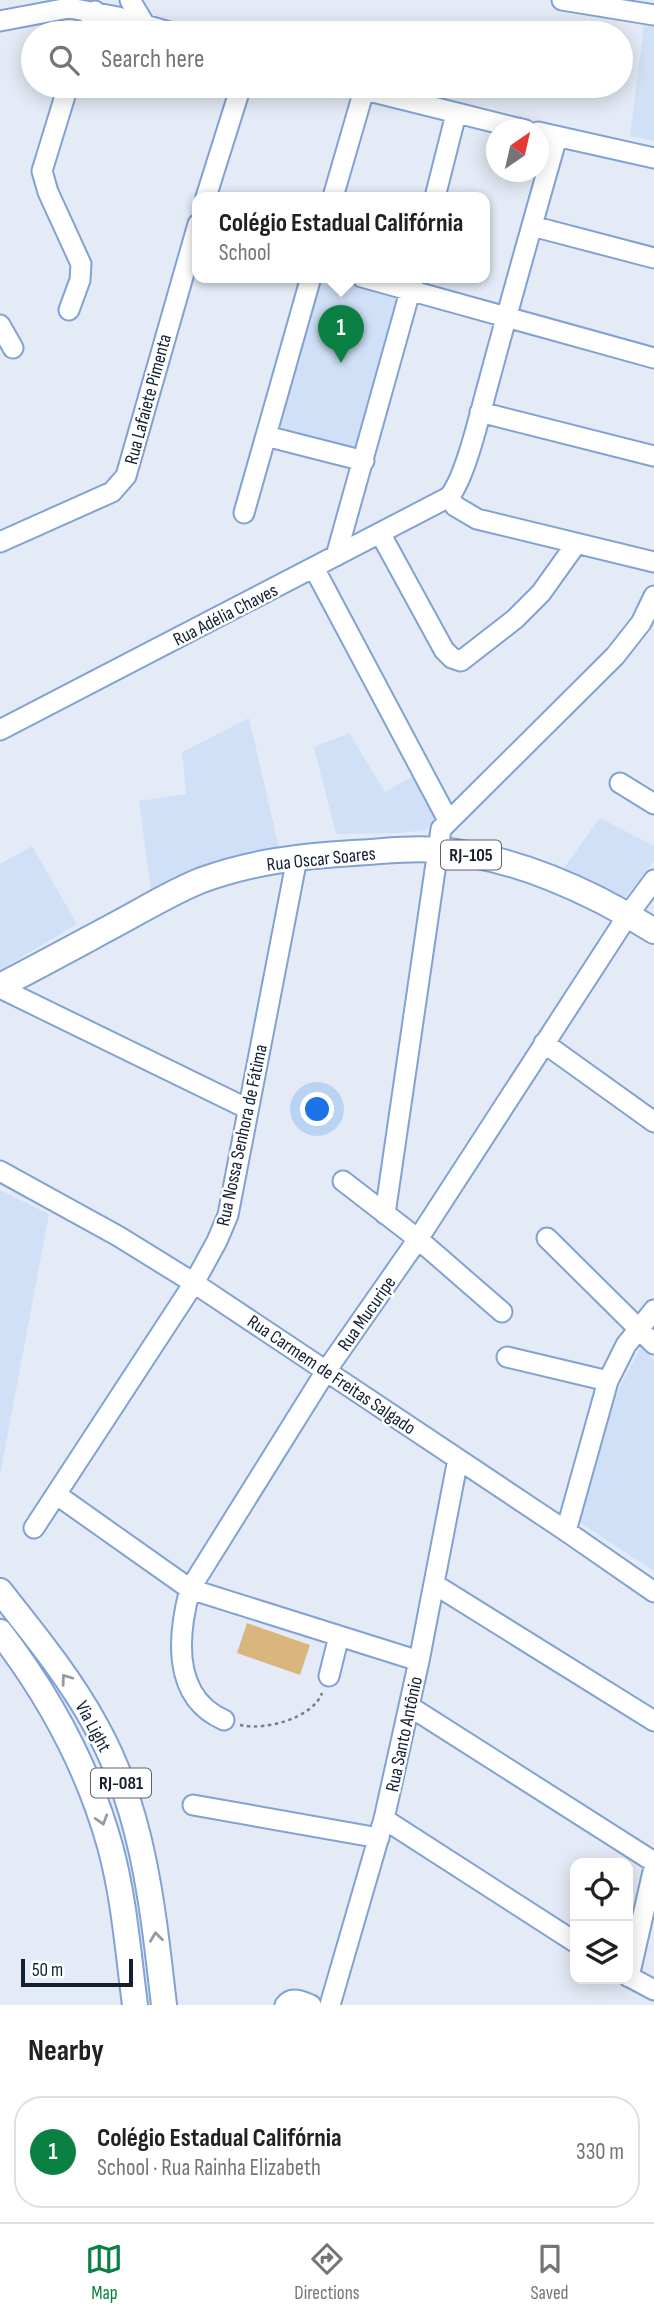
<!DOCTYPE html>
<meta charset="utf-8">
<style>
body{margin:0;font-family:"Sofia Sans Condensed",sans-serif;background:#f6f6f6;color:#202124}
.controls{position:absolute;right:21px;bottom:21px;display:grid;overflow:hidden;border-radius:14px;box-shadow:0 4px 18px #0003}
.controls button{width:63px;height:63px;display:grid;place-items:center;padding:0;border:0;border-bottom:2px solid #e0e0e0;background:#fff;color:#202124;font:35px sans-serif}
.compass{position:absolute;left:486px;top:119px;width:63px;height:63px;border-radius:50%;background:#fff;box-shadow:0 4px 18px #0003;rotate:34deg}
.scale{position:absolute;left:21px;bottom:18px;width:112px;box-sizing:border-box;padding-left:7px;border:4px solid #132032;border-top:0;font-size:19px;line-height:24px;white-space:nowrap;color:#132032;-webkit-text-stroke:5px #fff;paint-order:stroke}
.you{position:absolute;left:318px;top:1110px;width:24px;height:24px;margin:-18px;border:5px solid #fff;border-radius:50%;background:#1a73e8;box-shadow:0 0 0 10px #1a73e833}
.badge{display:grid;place-items:center;width:46px;height:46px;border-radius:50%;background:#0b8043;color:#fff;font-size:23px;font-weight:700}
.pin{position:absolute;translate:-50% -58px;filter:drop-shadow(0 2px 4px #0008)}
.pin::after{content:'';position:absolute;top:37px;width:24px;height:21px;background:inherit;clip-path:polygon(0 0,100% 0,50% 100%)}
.popup{position:absolute;left:192px;top:192px;width:298px;height:91px;box-sizing:border-box;display:grid;place-content:center;border-radius:14px;background:#fff;filter:drop-shadow(0 2px 5px #0005);font-size:23px;white-space:nowrap;color:#757577}
.popup b{font-size:26px;color:#202124}
.popup::after{content:'';position:absolute;left:50%;top:100%;margin-left:-14px;border:14px solid transparent;border-top-color:#fff}
.list{margin:0;padding:0;list-style:none}
h2{display:flex;justify-content:space-between;align-items:center;height:91px;margin:0;padding:0 28px;font-size:30px}
h2 small{font-size:23px;font-weight:400;color:#757577}
.list li{display:grid;grid-template-columns:46px 1fr auto;gap:21px;align-items:center;box-sizing:border-box;height:112px;margin:0 14px 14px;padding:0 14px;border:2px solid #e0e0e0;border-radius:28px}
.list b{display:block;font-size:26px;white-space:nowrap}
.list p{margin:0;font-size:23px;white-space:nowrap;color:#757577}
.list em{font-size:23px;font-style:normal;color:#757577}
.icon{flex:none;width:38px;height:38px;fill:none;stroke:currentColor;stroke-width:2;stroke-linecap:round;stroke-linejoin:round}
.map{position:relative;flex:none;width:654px;height:2005px;overflow:hidden}
.search{position:absolute;background:#fff;box-shadow:0 4px 18px #0003;left:21px;right:21px;top:21px;height:77px;display:flex;align-items:center;gap:18px;box-sizing:border-box;padding:0 24px;border-radius:38px;color:#757577;font-size:26px}
.sheet{height:217px;background:#fff}
nav{display:flex;justify-content:space-around;align-items:center;box-sizing:border-box;height:98px;border-top:2px solid #e0e0e0;background:#fff;font-size:19px;color:#757577}
nav a{display:grid;justify-items:center;gap:4px}
nav .on{color:#0b8043}
.map>svg:first-child{display:block}
</style>
<div class="map">
<svg width="654" height="2005" viewBox="0 0 654 2005">
<rect width="100%" height="100%" fill="#e4ebf6"/>
<path fill="#d0e0f7" d="M644,25l10,1v115l-24,-5z
M315,277h33l59,19 -39,161 -94,-26z
M249,718l30,130 -61,12 -67,30 -12,-89 47,-7 -4,-42z
M349,733l36,59 28,-16 24,40 -11,14 -26,3 -64,1 -22,-87z
M600,818l54,28v15l-29,37 -62,-29z
M32,846l45,78 -77,46v-106z
M0,1190l49,24 -49,261z
M641,1347l13,13v211l-75,-49 37,-128z"/>
<path fill="#dab67f" d="M247,1623l63,22 -10,30 -63,-22z"/>
<g fill="none" stroke-linecap="round" stroke-linejoin="round">
<defs>
<path id="minor" d="M130,0l15,25
M562,0l92,15
M0,21l69,-13 49,9 55,16
M87,33l8,-22
M68,86l-26,85 6,21 33,72 -1,16 -11,30
M349,86l176,44
M538,132l116,26
M206,197l35,-111
M333,197l31,-107
M435,197l21,-83
M532,226l122,32
M362,277l292,81
M0,325l13,23
M480,412l174,44
M266,436l98,25
M449,497l6,9 22,13 177,43
M244,513l67,-236
M380,533l64,117 8,8 9,3 54,-42 26,-26 35,-49
M0,542l112,-50 14,-16 72,-252
M336,556l78,-279
M314,568l134,252
M0,730l449,-233c17,-20 32,-88 40,-116 22,-82 45,-163 68,-244
M620,783l34,21
M0,988l248,121
M544,1043l110,79
M0,1171l118,65 76,47 372,248 88,61
M343,1181l75,58 84,73
M385,1214l56,-385 174,-173 26,-33 13,-27
M547,1238l107,106
M507,1357l101,24
M57,1495l133,94 229,72
M34,1528l160,-245 23,-42 11,-26 69,-357
M566,1531l42,-150 18,-36 28,-35
M434,1584l220,137
M329,1676l10,-40
M409,1706l245,156
M224,1720c-53,-23 -46,-86 -34,-131l136,-218 92,-132 210,-324 26,-35
M193,1805l186,33
M384,1819l191,123
M628,1976l26,14
M629,1977l25,-110
M285,2005c7,-9 16,-4 26,0
M330,2005l54,-186 35,-158 39,-202"/>
<path id="major" d="M0,986c41,-21 81,-43 122,-65 26,-14 52,-30 80,-41 49,-18 99,-24 151,-27 27,-1 57,-6 84,-3 76,6 154,41 217,81
M0,1591c34,43 70,87 96,135 48,86 57,184 68,279
M0,1632c50,65 88,135 110,214 14,51 18,106 25,159"/>
</defs>
<use href="#minor" stroke="#81a2d2" stroke-width="23"/>
<use href="#major" stroke="#81a2d2" stroke-width="28"/>
<path stroke="#757f8e" stroke-width="2.5" stroke-dasharray="3.5 3.5" stroke-linecap="butt" d="M240,1725c25,6 73,-7 82,-32"/>
<use href="#minor" stroke="#fff" stroke-width="19"/>
<use href="#major" stroke="#fff" stroke-width="24"/>
</g>
<defs><path id="oneway-chevron" d="M-2-3.5L2.5 0L-2 3.5" fill="none" stroke-width="1.6" stroke-linecap="round" stroke-linejoin="round" transform="scale(1.75)"/></defs>
<g stroke="#959ba3">
<use href="#oneway-chevron" transform="translate(66 1679) rotate(-126)"/>
<use href="#oneway-chevron" transform="translate(102 1820) rotate(73)"/>
<use href="#oneway-chevron" transform="translate(156 1937) rotate(-97)"/>
</g>
<g text-anchor="middle" stroke-width="5" stroke-linejoin="round" paint-order="stroke">
<g fill="#fff" stroke="#5a6370" stroke-width="2">
<rect x="441" y="840.5" width="60" height="29" rx="5"/>
<rect x="91" y="1768.5" width="60" height="29" rx="5"/>
</g>
<g font-size="18" font-weight="bold" fill="#132032">
<text x="471" y="861">RJ-105</text>
<text x="121" y="1789">RJ-081</text>
</g>
<g font-size="19" fill="#132032" stroke="#fff">
<text transform="translate(147 399) rotate(-75)" y="7">Rua Lafaiete Pimenta</text>
<text transform="translate(225 614) rotate(-27)" y="7">Rua Adélia Chaves</text>
<text transform="translate(321 858) rotate(-6)" y="7">Rua Oscar Soares</text>
<text transform="translate(241 1135) rotate(-78)" y="7">Rua Nossa Senhora de Fátima</text>
<text transform="translate(366 1313) rotate(-55)" y="7">Rua Mucuripe</text>
<text transform="translate(332 1374) rotate(34)" y="7">Rua Carmem de Freitas Salgado</text>
<text transform="translate(94 1726) rotate(62)" y="7">Via Light</text>
<text transform="translate(403 1734) rotate(-78)" y="7">Rua Santo Antônio</text>
</g>
</g>
</svg>
<div class="controls">
<button><svg class="icon" aria-label="locate" viewBox="0 0 24 24"><circle cx="12" cy="12" r="6"/><path d="M12 2v4M12 18v4M2 12h4M18 12h4"/></svg></button>
<button><svg class="icon" aria-label="layers" viewBox="0 0 24 24"><path d="M12 4l9 5-9 5-9-5zM3 14l9 5 9-5"/></svg></button>
</div>
<svg class="compass" viewBox="-18 -18 36 36"><path d="M0-13l5 13h-10z" fill="#e53935"/><path d="M0 13l5-13h-10z" fill="#757577"/></svg>
<div class="scale">50 m</div>
<div class="you"></div>
<div class="pin badge" style="left:341px;top:363px">1</div>
<div class="popup"><b>Colégio Estadual Califórnia</b>School</div>
<div class="search"><svg class="icon" aria-label="search" viewBox="0 0 24 24"><circle cx="10" cy="10" r="6"/><path d="M15 15l6 6"/></svg>Search here</div>
</div>
<section class="sheet">
<h2>Nearby<small></small></h2>
<ul class="list">
<li><span class="badge">1</span><div><b>Colégio Estadual Califórnia</b><p>School · Rua Rainha Elizabeth</p></div><em>330 m</em></li>
</ul>
</section>
<nav>
<a class="on"><svg class="icon" aria-label="map" viewBox="0 0 24 24"><path d="M3 6l6-2 6 2 6-2v14l-6 2-6-2-6 2zM9 4v14M15 6v14"/></svg>Map</a>
<a><svg class="icon" aria-label="directions" viewBox="0 0 24 24"><path d="M12 3l9 9-9 9-9-9zM9 14v-3h6M13 9l2 2-2 2"/></svg>Directions</a>
<a><svg class="icon" aria-label="saved" viewBox="0 0 24 24"><path d="M7 4h10v16l-5-4-5 4z"/></svg>Saved</a>
</nav>
